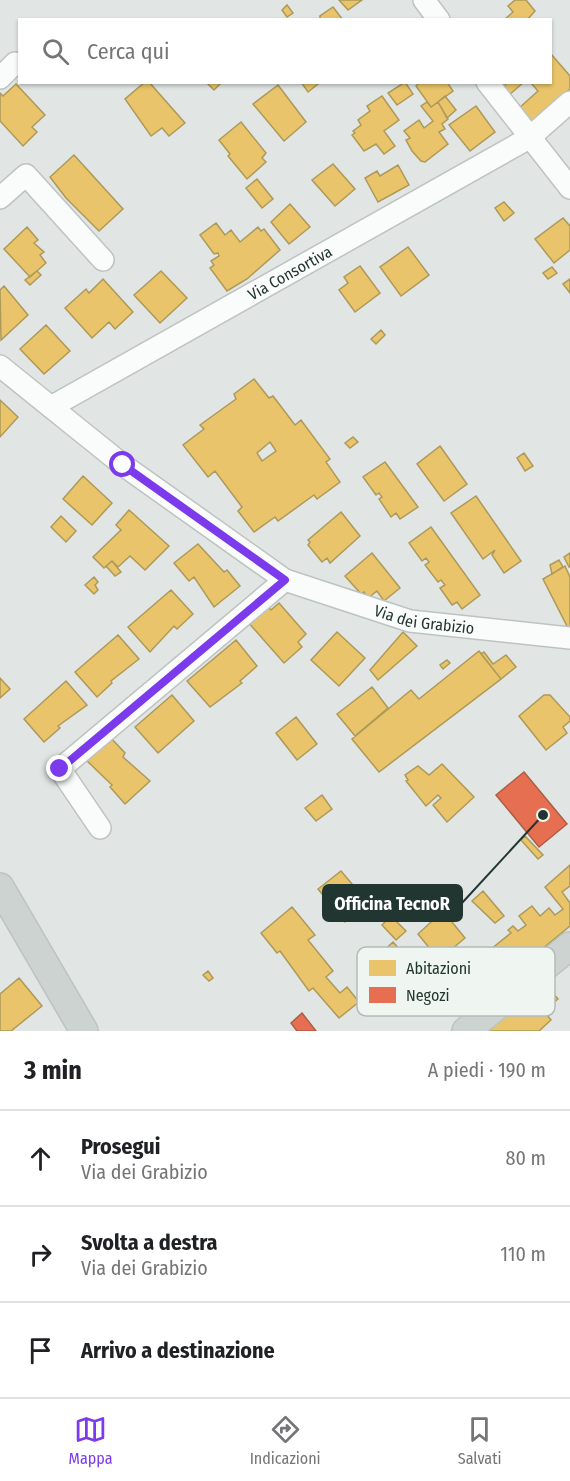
<!DOCTYPE html>
<html lang="it">
<meta charset="utf-8">
<style>
body{margin:0;font-family:"Fira Sans Condensed",sans-serif;background:#f2f2f2;color:#202124}
.stop{position:absolute;width:18px;height:18px;margin:-14px;border:4px solid #7c3aed;border-radius:50%;background:#fff}
.stop.end{background:#7c3aed;border-color:#fff;box-shadow:0 2px 6px #0008}
.list{margin:0;padding:0;list-style:none}
h2{display:flex;justify-content:space-between;align-items:center;height:78px;margin:0;padding:0 24px;font-size:26px}
h2 small{font-size:20px;font-weight:400;color:#757577}
.list li{display:grid;grid-template-columns:39px 1fr auto;gap:18px;align-items:center;box-sizing:border-box;height:96px;padding:0 24px;border-top:2px solid #e0e0e0}
.list b{display:block;font-size:22px;white-space:nowrap}
.list p{margin:0;font-size:20px;white-space:nowrap;color:#757577}
.list em{font-size:20px;font-style:normal;color:#757577}
.icon{flex:none;width:33px;height:33px;fill:none;stroke:currentColor;stroke-width:2;stroke-linecap:round;stroke-linejoin:round}
.map{position:relative;flex:none;width:570px;height:1031px;overflow:hidden}
.search{position:absolute;background:#fff;box-shadow:0 2px 4px #0004;left:18px;right:18px;top:18px;height:66px;display:flex;align-items:center;gap:15px;box-sizing:border-box;padding:0 21px;border-radius:0px;color:#757577;font-size:22px}
.sheet{height:366px;background:#fff}
nav{display:flex;justify-content:space-around;align-items:center;box-sizing:border-box;height:84px;border-top:2px solid #e0e0e0;background:#fff;font-size:16px;color:#757577}
nav a{display:grid;justify-items:center;gap:3px}
nav .on{color:#7c3aed}
.map>svg:first-child{display:block}
</style>
<div class="map">
<svg width="570" height="1031" viewBox="0 0 570 1031">
<rect width="100%" height="100%" fill="#e1e6e4"/>
<path fill="#e9c46a" stroke="#ad9959" stroke-width="1.5" fill-rule="evenodd" d="M339,0h23l-14,10z
M515,0h11l9,11 -8,9h-23l9,-8 -5,-6z
M287,5l6,8 -6,4 -5,-7z
M333,7l10,13h-23v-4z
M551,54l19,22v13l-39,34 -13,-14 20,-18 -8,-9h20z
M145,82h4l36,41 -16,13 -7,-8 -11,8 -26,-37z
M206,82h16l-8,8z
M301,82h16l1,2 -10,8z
M405,82l8,12 -16,11 -9,-12z
M420,82h27l6,9 -22,16 -15,-21z
M508,82h16l-15,13 -6,-8z
M16,84l29,31 -13,12 5,5 -14,14 -23,-25v-28l3,3z
M278,85l28,37 -22,19 -31,-37z
M382,96l17,24 -15,11 11,15 -11,8 -8,-10 -12,7 -12,-16 3,-2 -2,-2 8,-6 -3,-5 12,-9 -3,-5z
M445,96l11,14 -9,8 -9,-16z
M427,102l4,5 7,-5 10,17 -6,5 3,5 -6,3 9,12 -23,18 -4,-1 -9,-10 -6,-11 4,-2 -6,-7 15,-11 5,8 9,-7 -12,-15z
M476,106l19,26 -25,19 -21,-26z
M241,122l25,31 -4,5 4,4 -19,17 -19,-23 2,-2 -11,-14z
M74,155l49,54 -24,22 -33,-33 -16,-21z
M333,164l22,25 -20,17 -23,-26z
M398,165l11,20 -31,17 -13,-24 12,-7 3,5z
M257,179l16,20 -11,9 -16,-20z
M504,202l10,11 -10,8 -9,-13z
M290,204l20,23 -21,17 -18,-22z
M563,218l7,8v24l-16,13 -19,-24z
M216,223l9,12 6,-5 9,12 18,-15 3,4 3,-2 16,21 -33,29 -20,12 -17,-23 4,-3 -3,-4 8,-5 -1,-3 -4,1 -14,-19z
M27,227l11,13 -4,3 10,9 -4,3 6,8 -16,14 -26,-28z
M408,247l21,28 -28,21 -21,-29z
M360,266l20,27 -25,19 -16,-22 9,-7 -4,-6z
M552,267l5,6 -9,6 -5,-6z
M37,271l4,4 -11,10 -5,-5z
M161,271l26,27 -27,25 -26,-28z
M103,279l30,33 -18,17 -6,-7 -17,16 -27,-30 21,-19 3,4z
M570,279v14l-7,-9z
M4,286l24,29 -27,25 -1,-50z
M46,325l24,26 -26,23 -24,-25z
M381,330l4,5 -9,9 -5,-5z
M254,379l15,19 4,-2 22,29 6,-5 29,39 -4,3 14,20 -23,17 -3,-4 -36,26 -3,-4 -21,15 -16,-21 4,-4 -27,-36 -7,6 -25,-32 21,-16 -4,-4 36,-26 -2,-5zM270,442l6,9 -14,10 -5,-8z
M0,400l18,17 -18,20z
M353,437l5,5 -8,6 -5,-5z
M440,446l27,38 -23,17 -27,-37z
M524,453l9,13 -8,5 -8,-13z
M385,462l33,45 -18,12 -4,-6 -5,4 -12,-18 3,-2 -3,-4 -3,2 -13,-18z
M83,476l29,27 -20,22 -29,-26z
M476,496l45,65 -17,12 -12,-18 3,-5 -12,9 -32,-46z
M129,510l40,36 -24,24 -15,-14 -12,11 -6,-6 -8,7 -11,-11 28,-27 -5,-5z
M341,512l19,24 -30,27 -3,-5 -5,4 -14,-17 2,-3 -2,-2z
M61,516l15,15 -10,11 -15,-15z
M431,527l49,68 -18,14 -5,-7 -5,3 -12,-17 5,-3 -4,-5 -3,2 -13,-17 4,-3 -3,-4 -4,3 -13,-18z
M198,544l26,28 3,-2 13,16 -26,21 -20,-30 -5,4 -15,-18z
M372,553l28,35 -16,13 -7,-10 -9,7 -4,-6 -3,2 -16,-18z
M570,553v14h-1l-5,-10z
M559,560l4,7 -11,7 -2,-9z
M112,561l9,11 -6,4 -9,-10z
M565,566l5,11v55l-27,-53z
M94,577l4,5 -3,3 3,5 -4,4 -9,-9z
M171,590l22,24 -16,15 -3,-3 -24,26 -22,-25z
M279,603l27,31 -8,8 4,5 -18,16 -37,-42 19,-17 5,6z
M337,632l28,26 -26,28 -28,-26z
M403,632l14,14 -39,34 -8,-10z
M118,635l21,24 -28,22 1,2 -15,14 -22,-25z
M236,640l21,26 -17,15 2,2 -32,24 -23,-26z
M479,651l22,28 -122,93 -27,-33 59,-49 8,9z
M484,652l9,12 13,-9 10,12 -15,12 -20,-25z
M447,660l3,3 -7,6 -3,-4z
M0,678l10,11 -10,9z
M66,681l21,24 -29,21 2,2 -16,14 -20,-23z
M372,687l16,21 -33,28 -18,-22z
M172,695l22,26 -36,32 -23,-26z
M544,695h6l20,22v4l-7,6 4,6 -21,17 -27,-34z
M296,717l21,27 -20,16 -21,-27z
M109,736l16,17 -2,4 27,24 -25,23 -15,-17 2,-2 -27,-26z
M442,764l32,33 -27,25 -14,-17 8,-7 -3,-3 -12,11 -20,-25 2,-1 -3,-5 13,-9 11,9z
M322,795l10,14 -16,12 -11,-13z
M525,836l18,19 -5,4 -17,-19z
M570,865v21l-8,6 8,11v23l-63,52 -21,-25 25,-20 -3,-3 5,-4 5,5 8,-6 -7,-9 13,-10 8,10 9,-8 6,7 8,-6 -18,-22z
M341,871l27,32 -23,19 -27,-33z
M401,885l14,18 -15,13 -15,-17z
M483,891l21,25 -9,7 -23,-22z
M292,907l23,28 -7,5 25,31 -7,6 14,16 7,-6 12,15 -20,16 -26,-30 -4,3 -29,-40 -3,2 -16,-20z
M443,911l22,27 -26,22 -21,-26z
M391,916l15,15 -10,9 -14,-15z
M393,942l17,19 -15,13 -16,-19z
M208,971l5,7 -4,3 -6,-6z
M19,978l23,28 -31,25h-11v-37z
M545,984l13,15 -14,12 7,9 -12,11h-54z"/>
<path fill="#e76f51" stroke="#ac5e47" stroke-width="1.5" d="M524,772l43,52 -28,23 -43,-52z
M302,1013l14,18h-19l-6,-8z"/>
<g fill="none" stroke-linecap="round" stroke-linejoin="round">
<defs>
<g id="minor">
<path d="M424,0l15,20"/>
<path d="M0,78l15,-15"/>
<path d="M487,82l83,106"/>
<path d="M0,198l26,-23 77,85"/>
<path id="s1" d="M0,366l123,99 162,115 125,41 160,17"/>
<path id="s2" d="M51,407l478,-269 41,-36"/>
<path d="M100,828l-40,-59 225,-189"/>
</g>
<path id="major" d="M0,887l84,144
M466,1031l104,-85"/>
</defs>
<use href="#minor" stroke="#bec3c1" stroke-width="24"/>
<use href="#major" stroke="#bcc3c1" stroke-width="30"/>
<use href="#minor" stroke="#fafbfb" stroke-width="21"/>
<use href="#major" stroke="#cdd3d1" stroke-width="27"/>
</g>
<g fill="none" stroke-linecap="round" stroke-linejoin="round">
<path stroke="#7c3aed" stroke-width="8" d="M60,769l225,-189 -162,-115"/>
</g>
<g text-anchor="middle" stroke-width="6" stroke-linejoin="round" paint-order="stroke">
<g font-size="16" fill="#223631" stroke="#eff6f2">
<text dy="6" stroke="none"><textPath href="#s2" startOffset="274">Via Consortiva</textPath></text>
<text dy="6" stroke="none"><textPath href="#s1" startOffset="502">Via dei Grabizio</textPath></text>
</g>
</g>
<rect x="357" y="947" width="198" height="69" rx="9" fill="#eff6f2" stroke="#b2bcb8" stroke-width="1.5"/>
<rect x="369" y="960" width="27" height="16" fill="#e9c46a"/>
<rect x="369" y="987" width="27" height="16" fill="#e76f51"/>
<g font-size="16" fill="#223631">
<text x="406" y="974">Abitazioni</text>
<text x="406" y="1001">Negozi</text>
</g>
<path fill="none" stroke="#223631" stroke-width="2" d="M543 815L462 903"/>
<circle fill="#223631" stroke="#eff6f2" stroke-width="2" cx="543" cy="815" r="6"/>
<rect fill="#223631" stroke="#223631" stroke-width="2" x="323" y="885" width="139" height="36" rx="6"/>
<g font-size="18" text-anchor="middle" font-weight="bold" fill="#fff">
<text x="392" y="910">Officina TecnoR</text>
</g>
</svg>
<div class="stop" style="left:123px;top:465px"></div>
<div class="stop end" style="left:60px;top:769px"></div>
<div class="search"><svg class="icon" aria-label="search" viewBox="0 0 24 24"><circle cx="10" cy="10" r="6"/><path d="M15 15l6 6"/></svg>Cerca qui</div>
</div>
<section class="sheet">
<h2>3 min<small>A piedi · 190 m</small></h2>
<ul class="list">
<li><svg class="icon" aria-label="ahead" viewBox="0 0 24 24"><path d="M12 20V5M6 11l6-6 6 6"/></svg><div><b>Prosegui</b><p>Via dei Grabizio</p></div><em>80 m</em></li>
<li><svg class="icon" aria-label="right" viewBox="0 0 24 24"><path d="M7 20v-9h11M14 6l5 5-5 5"/></svg><div><b>Svolta a destra</b><p>Via dei Grabizio</p></div><em>110 m</em></li>
<li><svg class="icon" aria-label="arrive" viewBox="0 0 24 24"><path d="M6 21V4h12l-3 4 3 4H6"/></svg><div><b>Arrivo a destinazione</b></div></li>
</ul>
</section>
<nav>
<a class="on"><svg class="icon" aria-label="map" viewBox="0 0 24 24"><path d="M3 6l6-2 6 2 6-2v14l-6 2-6-2-6 2zM9 4v14M15 6v14"/></svg>Mappa</a>
<a><svg class="icon" aria-label="directions" viewBox="0 0 24 24"><path d="M12 3l9 9-9 9-9-9zM9 14v-3h6M13 9l2 2-2 2"/></svg>Indicazioni</a>
<a><svg class="icon" aria-label="saved" viewBox="0 0 24 24"><path d="M7 4h10v16l-5-4-5 4z"/></svg>Salvati</a>
</nav>
